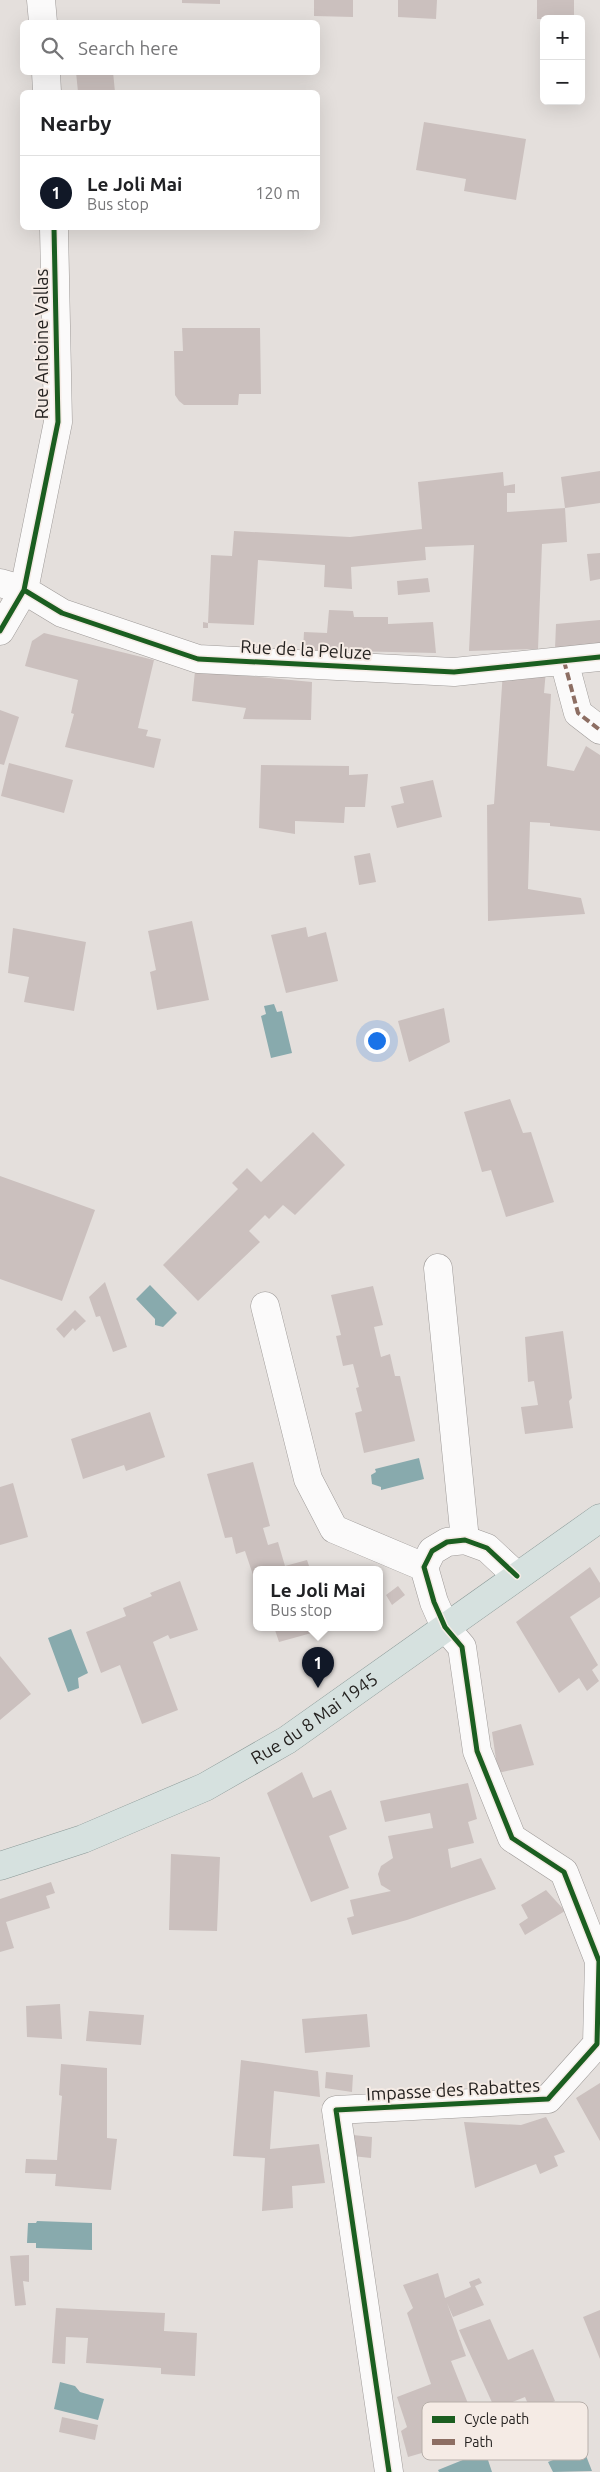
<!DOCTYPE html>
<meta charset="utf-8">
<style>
body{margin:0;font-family:Ubuntu,sans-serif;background:#f2f2f2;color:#202124}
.controls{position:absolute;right:15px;top:15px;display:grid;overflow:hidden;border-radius:8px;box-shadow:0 5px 20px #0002}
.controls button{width:45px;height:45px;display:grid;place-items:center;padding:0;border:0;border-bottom:1px solid #e0e0e0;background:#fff;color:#202124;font:25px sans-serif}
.you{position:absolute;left:376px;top:1040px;width:18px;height:18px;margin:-12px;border:4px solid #fff;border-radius:50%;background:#1a73e8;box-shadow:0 0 0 8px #1a73e833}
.badge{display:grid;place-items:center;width:32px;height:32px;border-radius:50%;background:#111827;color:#fff;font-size:16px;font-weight:700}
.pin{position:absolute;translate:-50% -41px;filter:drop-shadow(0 1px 2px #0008)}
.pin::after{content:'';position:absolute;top:26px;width:18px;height:15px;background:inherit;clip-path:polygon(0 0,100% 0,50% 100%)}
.popup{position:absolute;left:253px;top:1566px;width:130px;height:65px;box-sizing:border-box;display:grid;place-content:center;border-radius:8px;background:#fff;filter:drop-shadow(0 1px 4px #0005);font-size:16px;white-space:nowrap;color:#757577}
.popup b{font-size:19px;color:#202124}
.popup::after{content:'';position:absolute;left:50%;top:100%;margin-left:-10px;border:10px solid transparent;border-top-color:#fff}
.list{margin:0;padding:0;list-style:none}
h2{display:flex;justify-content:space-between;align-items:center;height:65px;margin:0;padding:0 20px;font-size:21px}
h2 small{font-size:16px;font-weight:400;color:#757577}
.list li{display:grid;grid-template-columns:32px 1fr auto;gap:15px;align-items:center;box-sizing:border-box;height:75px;padding:0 20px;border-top:1px solid #e0e0e0}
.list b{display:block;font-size:19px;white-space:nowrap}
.list p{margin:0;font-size:16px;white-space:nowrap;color:#757577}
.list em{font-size:16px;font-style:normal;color:#757577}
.icon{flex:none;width:28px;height:28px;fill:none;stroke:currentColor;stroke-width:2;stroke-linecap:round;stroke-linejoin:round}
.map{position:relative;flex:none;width:600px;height:2472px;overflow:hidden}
.search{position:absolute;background:#fff;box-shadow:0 5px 20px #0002;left:20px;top:20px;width:300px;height:55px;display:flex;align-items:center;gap:12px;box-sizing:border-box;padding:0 18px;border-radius:8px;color:#757577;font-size:19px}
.panel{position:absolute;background:#fff;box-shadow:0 5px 20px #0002;left:20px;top:90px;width:300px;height:140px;border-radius:8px}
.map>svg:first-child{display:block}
</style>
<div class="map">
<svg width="600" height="2472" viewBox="0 0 600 2472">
<rect width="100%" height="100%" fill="#e4dfdc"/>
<path fill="#88aaad" d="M274,1004l3,8 5,-1 10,42 -21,5 -10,-42 5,-2 -2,-8z
M150,1285l27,28 -14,14 -8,-2v-6l-19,-20z
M419,1458l5,21 -43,11v-3l-9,-3 -1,-9 5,-3 -1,-3z
M71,1629l17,44 -10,5 1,10 -11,4 -20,-54z
M37,2221l55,2v27l-56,-2v-5h-9l1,-20h8z
M60,2382l15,4 5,6 24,7 -6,21 -44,-11z
M583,2448l9,23 -39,1 -5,-10z
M485,2451l7,21h-53l-1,-2z"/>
<path fill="#cbc0be" d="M182,0h38v4l-38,-1z
M314,0h39v17l-39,-1z
M398,0h39l-1,19 -38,-2z
M537,0h37v19h-37z
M76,72h37l2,20h-37z
M424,122l102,17 -10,61 -52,-9 2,-12 -50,-9z
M182,328h78l1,66h-22l-1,11h-54l-5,-4 -4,-6 -1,-44h9z
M600,471v32l-35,5 -4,-31z
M503,472l1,14 11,-2v9h-8v19l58,-4 2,34 -25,2 -4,105 -69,2 5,-106 -49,2 1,13 -75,7 1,22 -28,-2 1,-22 -67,-5 -4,65 -46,-2 3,-68 21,1 2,-25 116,6 72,-8 -4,-47z
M600,553v26l-10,2 -3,-27z
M428,578l2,14 -32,3 -1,-14z
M329,610l24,1 1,6h34v7l45,-2 3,31 -133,-3 1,-18 23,1z
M600,620v27l-45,2 1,-25z
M203,622l5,1v5h-5z
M44,633l110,27 -16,68 10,2 -2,6 15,3 -7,29 -89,-21 9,-33 -3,-1 7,-33 -53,-14 7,-25z
M546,670l-2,23 7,1 -4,72 27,5 12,-25 14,9v76l-50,-5v-3l-20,-1 -2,67 53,9 4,16 -97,7 -1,-116 7,-1 9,-133z
M195,671l117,11 -1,38 -68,-1 3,-11 -54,-7z
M0,710l19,7 -15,48 -4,-1z
M9,763l64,17 -9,33 -63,-17z
M261,765l88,1v9l19,-1 -3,33h-20l-1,16 -49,-2v13l-36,-6z
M433,780l9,37 -45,11 -6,-22 13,-3 -4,-16z
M370,853l6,29 -17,3 -5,-29z
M192,921l17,79 -52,10 -7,-38 6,-2 -8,-39z
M306,927l2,10 18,-5 12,49 -52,12 -15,-58z
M13,928l73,14 -12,69 -50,-9 5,-25 -21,-4z
M444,1008l6,34 -41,20 -11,-41z
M510,1099l13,34 8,-1 23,70 -48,15 -15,-47 -9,2 -18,-60z
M313,1132l32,33 -50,50 -12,-10 -14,14 -4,-4 -16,16 11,11 -62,59 -35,-36 75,-76 -6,-6 15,-15 14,14z
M0,1176l95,34 -33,91 -62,-22z
M105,1282l22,65 -14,5 -13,-36 -4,1 -7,-20z
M373,1286l10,39 -9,2 7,30 9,-3 5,22h5l15,65 -51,12 -9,-40 7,-2 -6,-23 3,-1 -6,-23 -10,2 -7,-30 5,-1 -10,-40z
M75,1310l11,11 -11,10 -2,-3 -9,10 -8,-9z
M563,1331l9,67 -3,3 4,27 -48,6 -4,-27 17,-2 -4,-24 -6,1 -3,-45z
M150,1412l15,45 -39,14 -2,-6 -41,14 -12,-40z
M253,1462l17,64 -7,2 5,17 10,-3 7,24 22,-6 3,9h-53v5l-4,1 -8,-24 -9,3 -4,-17 -7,1 -18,-64z
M13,1483l15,54 -28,8v-58z
M590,1567l10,16v14l-30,20 28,48 -6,5 7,11 -12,10 -8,-13 -20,15 -43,-71z
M180,1581l18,49 -28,9 -2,-4 -15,7 25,68 -36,14 -22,-59 -19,8 -15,-41 40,-16 -3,-8 29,-12 -2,-3z
M398,1586l7,9 -13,10 -6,-10z
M274,1627h51l1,2 -47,13z
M0,1656l31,38 -31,26z
M521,1724l13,41 -36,8 -6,-41z
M302,1772l11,26 18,-8 16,39 -18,7 20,52 -38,14 -44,-109z
M468,1783l9,36 -9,3 6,21 -26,6 3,19 30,-10 15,31 -89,31 -55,15 -5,-17 7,-2 -4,-16 41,-9 -10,-6 -3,-11 3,-8 12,-8 -5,-22 45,-8 -3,-15 -45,9 -5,-21z
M171,1854l49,3 -3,74 -48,-1z
M51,1882l4,11 -9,3 4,12 -44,14 8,26 -14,4v-53z
M546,1890l19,21 -40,24 -6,-11 9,-6 -7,-13z
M60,2004l2,35 -35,-2 -1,-31z
M89,2011l55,4 -3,30 -55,-4z
M367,2014l3,33 -65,6 -3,-34z
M241,2060l77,11 2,26 -46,-6 -4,58 49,-5 6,39 -33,3 1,22 -31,3 3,-53 -32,-2z
M61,2064l46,4v70l10,1 -6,51 -56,-4 1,-12 -31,-1 1,-14 31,1 5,-64 -3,-1z
M326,2072l27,3 -1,17 -27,-4z
M600,2083v58l-24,-43z
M546,2117l19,35 -11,4 4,10 -18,8 -4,-10 -61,24 -11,-66 57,3z
M353,2135l19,2 -1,21 -19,-2z
M29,2255v27l-6,-1 3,24 -11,1 -5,-50z
M438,2273l7,25 26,-11 -2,-5 10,-4 3,5 -7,3 9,19 -31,12 -6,-14 19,53 -15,5 30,75 -73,21 -7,-26 6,-4 -10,-30 34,-13 -24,-71 6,-5 -10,-23z
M56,2308l109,5 -1,18 33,2 -2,43 -34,-2v-6l-75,-5 2,-25 -22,-1 -1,27 -13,-1z
M600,2310v49l-17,-42z
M490,2319l18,41 25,-11 22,52 -24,10 -6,-14 -30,12 -36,-79z
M62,2417l36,8 -3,15 -36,-8z"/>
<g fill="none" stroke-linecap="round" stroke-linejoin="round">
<defs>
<path id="minor" d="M41,0l2,22
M46,72l1,20
M0,583l24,7 38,23 136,46 256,13 146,-15
M0,631l24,-41 34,-168 -4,-194
M564,661l14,52 22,17
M438,1268l27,272
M265,1306l43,173 26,50 90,38
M389,2472l-53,-362 212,-11 49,-55 2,-83 -35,-89 -52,-34 -35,-87 -15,-104 -17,-20 -11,-25 -10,-35 8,-16 15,-9 18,-2 22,8 30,28"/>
<g id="major">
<path id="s1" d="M0,1866l83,-27 122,-52 82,-47 313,-222"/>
</g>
</defs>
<use href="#minor" stroke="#9f9b99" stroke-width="29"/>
<use href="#major" stroke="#8a9997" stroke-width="29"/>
<use href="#minor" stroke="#fbfafa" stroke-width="28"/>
<use href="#major" stroke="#d6e1df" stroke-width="28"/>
<path stroke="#8d6e63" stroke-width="4" stroke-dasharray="8 4" stroke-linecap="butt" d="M564,661l14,52 22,17"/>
<defs>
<path id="cycleway" d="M24,590l38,23 136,46 256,13 146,-15
M0,631l24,-41 34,-168 -4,-194
M389,2472l-53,-362 212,-11 49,-55 2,-83 -35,-89 -52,-34 -35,-87 -15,-104 -17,-20 -11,-25 -10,-35 8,-16 15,-9 18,-2 22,8 30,28"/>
</defs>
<use href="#cycleway" stroke="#f5ebe5" stroke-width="8"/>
<use href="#cycleway" stroke="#1b5e20" stroke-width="5"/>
</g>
<g text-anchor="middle" stroke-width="4" stroke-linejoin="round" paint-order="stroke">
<g font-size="18" fill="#252220" stroke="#f5ebe5">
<text transform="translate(42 344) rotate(-90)" y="6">Rue Antoine Vallas</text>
<text transform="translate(306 650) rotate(3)" y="6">Rue de la Peluze</text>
<text dy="6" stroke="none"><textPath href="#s1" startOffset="349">Rue du 8 Mai 1945</textPath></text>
<text transform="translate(453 2090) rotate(-3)" y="6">Impasse des Rabattes</text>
</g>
</g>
<rect x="422" y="2402" width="166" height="58" rx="8" fill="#f5ebe5" stroke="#b7afaa" stroke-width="1"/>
<rect x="432" y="2416" width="23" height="7" fill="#1b5e20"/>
<rect x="432" y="2439" width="23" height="6" fill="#8d6e63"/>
<g font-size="14" fill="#252220">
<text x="464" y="2424">Cycle path</text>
<text x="464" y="2447">Path</text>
</g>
</svg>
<div class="controls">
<button>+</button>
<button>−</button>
</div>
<div class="you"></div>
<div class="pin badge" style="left:318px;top:1688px">1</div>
<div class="popup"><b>Le Joli Mai</b>Bus stop</div>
<div class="search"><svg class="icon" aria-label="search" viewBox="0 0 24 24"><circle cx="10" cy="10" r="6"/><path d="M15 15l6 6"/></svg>Search here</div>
<section class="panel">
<h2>Nearby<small></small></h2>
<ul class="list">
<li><span class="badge">1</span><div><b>Le Joli Mai</b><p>Bus stop</p></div><em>120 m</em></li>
</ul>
</section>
</div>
